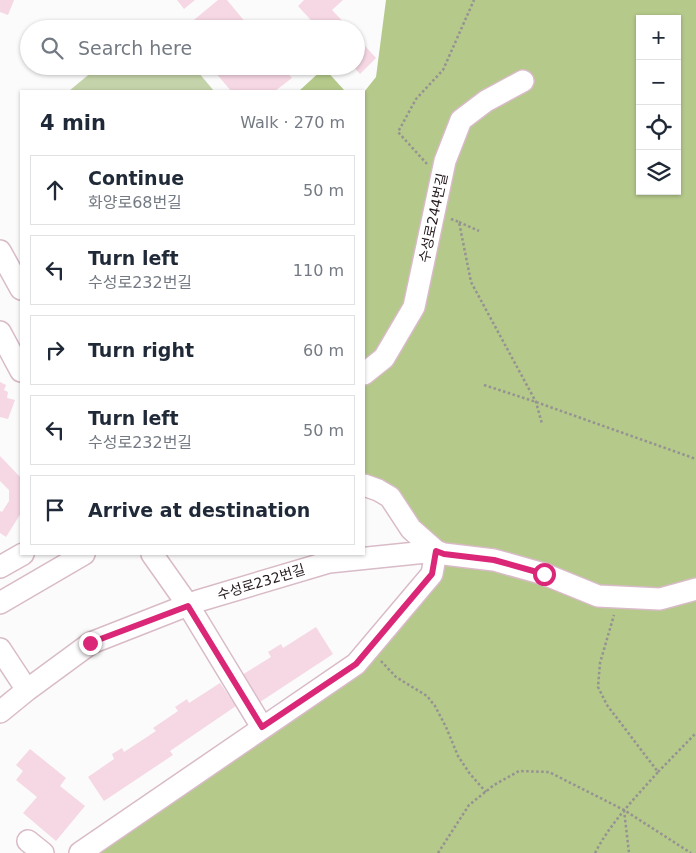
<!DOCTYPE html>
<meta charset="utf-8">
<style>
body{margin:0;font-family:"DejaVu Sans","Noto Sans KR",sans-serif;background:#f6f6f7;color:#1f2937}
.controls{position:absolute;right:15px;top:15px;display:grid;overflow:hidden;border-radius:0px;box-shadow:0 1px 4px #0004}
.controls button{width:45px;height:45px;display:grid;place-items:center;padding:0;border:0;border-bottom:1px solid #e0e1e3;background:#fff;color:#1f2937;font:25px sans-serif}
.stop{position:absolute;width:15px;height:15px;margin:-11px;border:4px solid #db2777;border-radius:50%;background:#fff}
.stop.end{background:#db2777;border-color:#fff;box-shadow:0 1px 5px #0008}
.list{margin:0;padding:0;list-style:none}
h2{display:flex;justify-content:space-between;align-items:center;height:65px;margin:0;padding:0 20px;font-size:21px}
h2 small{font-size:16px;font-weight:400;color:#747a83}
.list li{display:grid;grid-template-columns:32px 1fr auto;gap:15px;align-items:center;box-sizing:border-box;height:70px;margin:0 10px 10px;padding:0 10px;border:1px solid #e0e1e3;border-radius:0px}
.list b{display:block;font-size:19px;white-space:nowrap}
.list p{margin:0;font-size:16px;white-space:nowrap;color:#747a83}
.list em{font-size:16px;font-style:normal;color:#747a83}
.icon{flex:none;width:28px;height:28px;fill:none;stroke:currentColor;stroke-width:2;stroke-linecap:round;stroke-linejoin:round}
.map{position:relative;flex:none;width:696px;height:853px;overflow:hidden}
.search{position:absolute;background:#fff;box-shadow:0 1px 4px #0004;left:20px;top:20px;width:345px;height:55px;display:flex;align-items:center;gap:12px;box-sizing:border-box;padding:0 18px;border-radius:28px;color:#747a83;font-size:19px}
.panel{position:absolute;background:#fff;box-shadow:0 1px 4px #0004;left:20px;top:90px;width:345px;height:465px;border-radius:0px}
.map>svg:first-child{display:block}
</style>
<div class="map">
<svg width="696" height="853" viewBox="0 0 696 853">
<rect width="100%" height="100%" fill="#fbfbfb"/>
<path fill="#c4d3a9" d="M99,66h94l21,25h-145z"/>
<path fill="#b4c98a" fill-rule="evenodd" d="M386,0h310v853h-606l271,-185 79,-86 5,-20 -81,-84v-386l12,-15zM640,19h37v172h-37z
M324,68l21,23h-46z"/>
<path fill="#f6d7e4" d="M0,0h14l-6,15 -8,-3z
M177,0h18l-11,9z
M218,0h9l24,29h-68z
M304,0h39l-11,10 18,19h-31l-21,-23z
M356,36l20,22 -16,16 -7,-8h3z
M210,66h72l10,12 -17,13h-44z
M0,382l6,3 -2,5 4,2 -1,6 8,2 -7,19 -8,-2z
M0,456l21,22v35l-15,24 -6,-4v-22l2,1 7,-11v-11l-9,-9z
M316,627l17,27 -73,48 -18,-27 29,-18 -3,-5 13,-8 2,4z
M220,683l16,23 -66,45 3,4 -69,46 -16,-24 26,-18 -2,-5 10,-6 2,4 32,-21 -3,-3 25,-17 -3,-4 12,-8 2,4z
M30,749l36,29 -6,8 25,20 -29,35 -33,-28 14,-16 -21,-17 7,-9 -7,-6z"/>
<g fill="none" stroke-linecap="round" stroke-linejoin="round">
<defs>
<path id="minor" d="M0,251l21,38
M0,332l21,39
M364,374l20,-16 30,-51 31,-146 16,-41 25,-19 37,-20
M364,485l14,5 12,7 21,32 25,22 8,3 50,6 50,14 54,22 62,3 36,-10
M152,554l36,51 74,122
M0,567l23,-13
M0,603l84,-49
M0,649l27,41
M0,712l27,-22 64,-47 107,-42 131,-39 107,-11
M28,841l15,12
M80,853l276,-189 76,-90 4,-23"/>
</defs>
<use href="#minor" stroke="#d9bbc8" stroke-width="24"/>
<path stroke="#969193" stroke-width="2.5" stroke-dasharray="2.5 2.5" stroke-linecap="butt" d="M427,164l-29,-32 18,-33 27,-29 31,-70
M451,219l8,3 12,60 65,120 6,22
M459,222l20,9
M484,385l52,17 160,57
M381,661l15,16 31,19 8,10 11,21 12,29 12,18 16,18
M658,772l38,-39
M624,810l5,43
M438,853l31,-48 25,-20 25,-14 30,1 75,38 67,43
M595,853c16,-31 40,-55 63,-81l-51,-67 -9,-18 2,-24 14,-48"/>
<use href="#minor" stroke="#fff" stroke-width="21"/>
</g>
<g fill="none" stroke-linecap="round" stroke-linejoin="round">
<path stroke="#db2777" stroke-width="6" d="M90,643l98,-37 74,121 94,-63 76,-90 4,-23 8,3 50,6 50,14"/>
</g>
<g text-anchor="middle" stroke-width="4" stroke-linejoin="round" paint-order="stroke">
<g font-size="14" fill="#23181d" stroke="#fff">
<text transform="translate(433 218) rotate(-78)" y="5">수성로244번길</text>
<text transform="translate(261 582) rotate(-17)" y="5">수성로232번길</text>
</g>
</g>
</svg>
<div class="controls">
<button>+</button>
<button>−</button>
<button><svg class="icon" aria-label="locate" viewBox="0 0 24 24"><circle cx="12" cy="12" r="6"/><path d="M12 2v4M12 18v4M2 12h4M18 12h4"/></svg></button>
<button><svg class="icon" aria-label="layers" viewBox="0 0 24 24"><path d="M12 4l9 5-9 5-9-5zM3 14l9 5 9-5"/></svg></button>
</div>
<div class="stop" style="left:544px;top:574px"></div>
<div class="stop end" style="left:90px;top:643px"></div>
<div class="search"><svg class="icon" aria-label="search" viewBox="0 0 24 24"><circle cx="10" cy="10" r="6"/><path d="M15 15l6 6"/></svg>Search here</div>
<section class="panel">
<h2>4 min<small>Walk · 270 m</small></h2>
<ul class="list">
<li><svg class="icon" aria-label="ahead" viewBox="0 0 24 24"><path d="M12 20V5M6 11l6-6 6 6"/></svg><div><b>Continue</b><p>화양로68번길</p></div><em>50 m</em></li>
<li><svg class="icon" aria-label="left" viewBox="0 0 24 24"><path d="M17 20v-9H6M10 6l-5 5 5 5"/></svg><div><b>Turn left</b><p>수성로232번길</p></div><em>110 m</em></li>
<li><svg class="icon" aria-label="right" viewBox="0 0 24 24"><path d="M7 20v-9h11M14 6l5 5-5 5"/></svg><div><b>Turn right</b></div><em>60 m</em></li>
<li><svg class="icon" aria-label="left" viewBox="0 0 24 24"><path d="M17 20v-9H6M10 6l-5 5 5 5"/></svg><div><b>Turn left</b><p>수성로232번길</p></div><em>50 m</em></li>
<li><svg class="icon" aria-label="arrive" viewBox="0 0 24 24"><path d="M6 21V4h12l-3 4 3 4H6"/></svg><div><b>Arrive at destination</b></div></li>
</ul>
</section>
</div>
